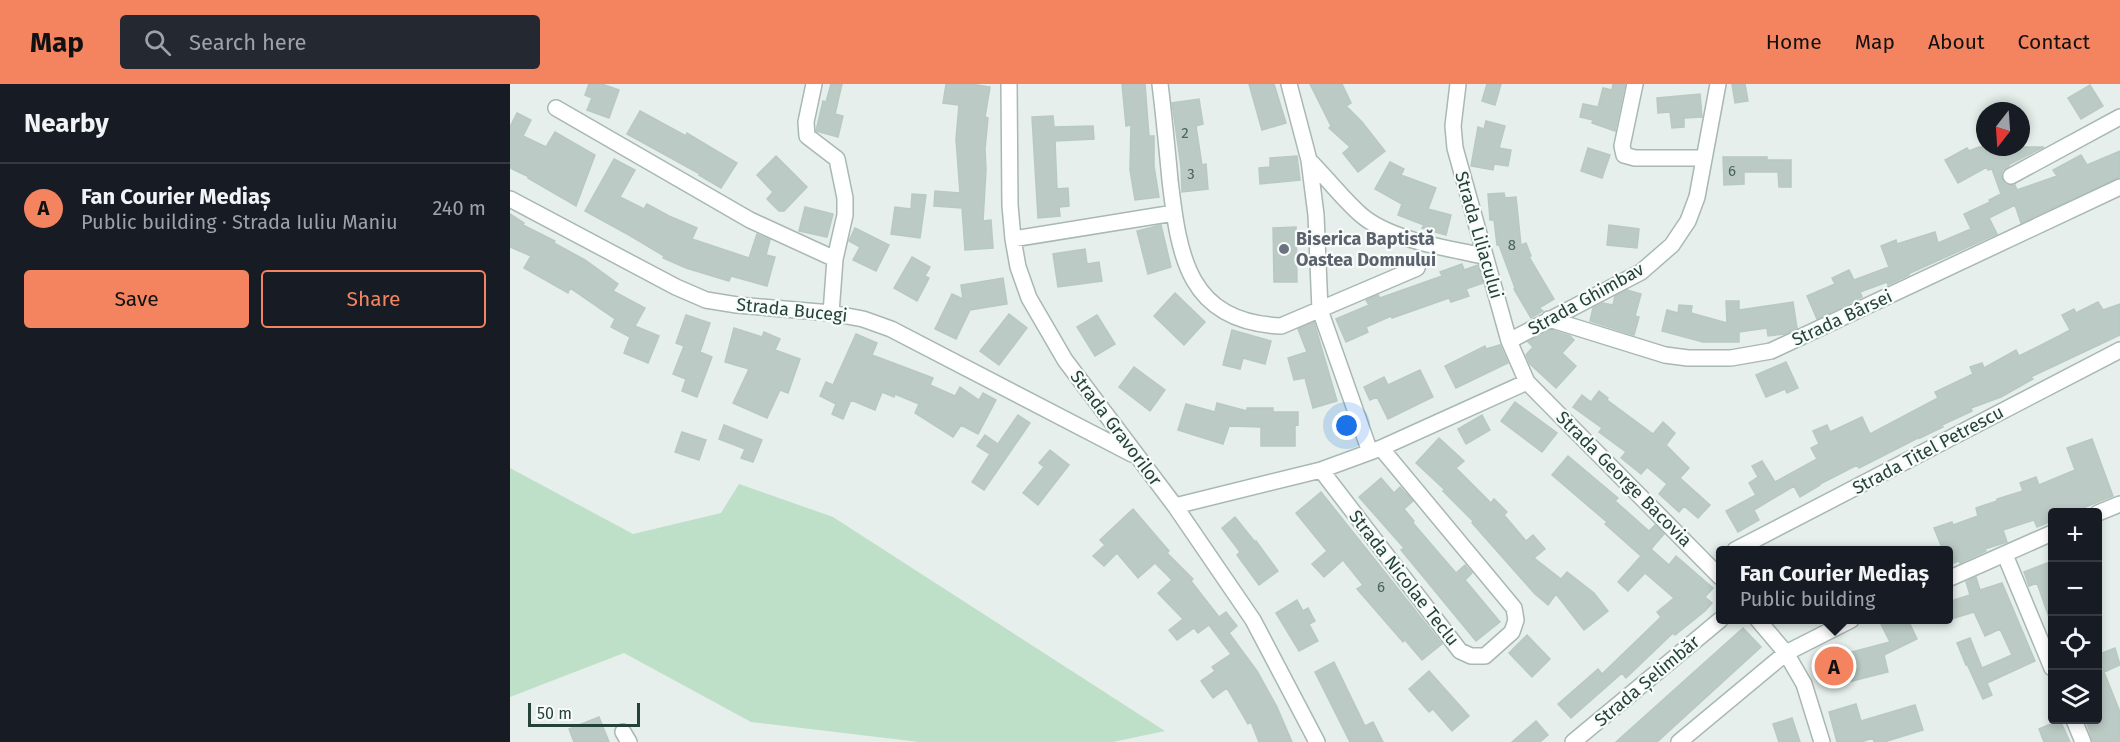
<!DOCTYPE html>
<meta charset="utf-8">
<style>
body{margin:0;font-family:"Fira Sans",sans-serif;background:#242831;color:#f1f3f6}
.controls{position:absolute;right:18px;bottom:18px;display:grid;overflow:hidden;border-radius:6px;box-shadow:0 3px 9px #0003}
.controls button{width:54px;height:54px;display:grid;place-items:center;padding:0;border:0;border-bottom:2px solid #363941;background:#171b24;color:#f1f3f6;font:30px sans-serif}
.compass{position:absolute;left:1466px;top:18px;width:54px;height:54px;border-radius:50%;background:#171b24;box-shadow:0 3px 9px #0003;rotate:197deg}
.scale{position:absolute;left:18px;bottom:15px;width:112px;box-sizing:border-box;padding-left:6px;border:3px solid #24423a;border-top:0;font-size:16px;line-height:21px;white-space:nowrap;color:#24423a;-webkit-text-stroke:4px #f7fbf9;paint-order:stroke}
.you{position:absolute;left:837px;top:342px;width:21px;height:21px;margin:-15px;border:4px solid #fff;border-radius:50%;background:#1a73e8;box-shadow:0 0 0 9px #1a73e833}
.badge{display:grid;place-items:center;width:39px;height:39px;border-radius:50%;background:#f4845f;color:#111;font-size:20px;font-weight:700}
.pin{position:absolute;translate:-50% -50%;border:3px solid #fff;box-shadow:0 2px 6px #0006}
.popup{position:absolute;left:1206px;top:462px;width:237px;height:78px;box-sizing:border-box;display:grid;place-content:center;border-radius:6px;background:#171b24;filter:drop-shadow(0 2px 4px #0005);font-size:20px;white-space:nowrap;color:#9ea1a6}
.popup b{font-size:22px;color:#f1f3f6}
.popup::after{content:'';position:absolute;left:50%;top:100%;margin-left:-12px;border:12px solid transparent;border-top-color:#171b24}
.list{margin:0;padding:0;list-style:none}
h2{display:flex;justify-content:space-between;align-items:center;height:78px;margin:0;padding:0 24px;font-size:26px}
h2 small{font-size:20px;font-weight:400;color:#9ea1a6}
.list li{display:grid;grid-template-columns:39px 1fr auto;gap:18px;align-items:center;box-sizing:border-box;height:90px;padding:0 24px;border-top:2px solid #363941}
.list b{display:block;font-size:22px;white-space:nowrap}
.list p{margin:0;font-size:20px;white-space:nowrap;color:#9ea1a6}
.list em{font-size:20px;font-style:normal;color:#9ea1a6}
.actions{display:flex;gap:12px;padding:18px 24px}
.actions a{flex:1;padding:14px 0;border:2px solid #f4845f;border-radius:6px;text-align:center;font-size:21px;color:#f4845f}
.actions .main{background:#f4845f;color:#111}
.icon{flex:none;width:33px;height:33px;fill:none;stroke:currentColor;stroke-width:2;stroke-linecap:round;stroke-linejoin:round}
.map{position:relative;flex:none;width:1610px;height:658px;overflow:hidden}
header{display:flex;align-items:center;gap:36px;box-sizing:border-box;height:84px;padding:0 30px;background:#f4845f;color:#111}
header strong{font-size:28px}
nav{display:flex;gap:33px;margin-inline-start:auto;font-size:21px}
.search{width:420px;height:54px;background:#242831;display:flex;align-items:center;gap:15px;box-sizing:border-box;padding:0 21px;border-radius:6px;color:#9ea1a6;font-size:22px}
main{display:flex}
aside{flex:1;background:#171b24}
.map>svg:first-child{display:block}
</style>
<header>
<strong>Map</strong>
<div class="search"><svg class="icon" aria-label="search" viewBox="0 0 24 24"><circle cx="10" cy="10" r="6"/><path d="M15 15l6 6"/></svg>Search here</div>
<nav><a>Home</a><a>Map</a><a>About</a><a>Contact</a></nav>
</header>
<main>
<aside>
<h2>Nearby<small></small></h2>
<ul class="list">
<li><span class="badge">A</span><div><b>Fan Courier Mediaș</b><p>Public building · Strada Iuliu Maniu</p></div><em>240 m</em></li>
</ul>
<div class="actions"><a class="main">Save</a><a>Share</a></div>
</aside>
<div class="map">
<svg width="1610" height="658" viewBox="0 0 1610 658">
<rect width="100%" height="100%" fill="#e6efeb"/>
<path fill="#bfe0c8" d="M0,384l123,66 88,-21 18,-29 94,33 332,214 -52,11h-194l-168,-20 -127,-69 -114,44z"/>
<path fill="#bbcac4" stroke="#b8c9c2" stroke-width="1.5" d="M79,0h13l17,6 -10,28 -22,-8 5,-12 -7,-3z
M321,0h11l-7,30 8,2 -5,21 -22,-6 7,-30 3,1z
M436,0h25l19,3 -5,30 3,1 -3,31 1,21 -3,51 8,-1 2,28 -28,2 -3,-42 -28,-2 1,-15 25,2 -4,-54 3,-34 -16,-2z
M612,0h23l4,52h5v30l5,31 -24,3 -5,-30 1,-45 -5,1z
M739,0h25l12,39 -24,7z
M800,0h32l9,19 -5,3 16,16 23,29 -27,21 -15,-19 7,-6 -21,-19 2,-2z
M977,0h14l-6,21 -13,-4z
M1103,0h12l-10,47 -23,-8 1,-3 -13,-3 3,-13 15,3 5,-19 9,2z
M1222,0h13l3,17 -13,2z
M1580,1l13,21 -22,13 -13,-21z
M1190,10l2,23 -18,1v9l-12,1 -2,-16 -12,1 -1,-15z
M689,15l4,25 -7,2 6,39 4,-1 2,25 -26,3 -1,-25 -9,-64z
M130,27l46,25 1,-3 50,30 -16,25 -22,-13 1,-1 -73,-40z
M7,29l14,7 -8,16 23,11 9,-15 40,23 -19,51 -48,-28 1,-1 -19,-9v-41z
M543,32l1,11 39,-1 1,13 -39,2 2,48 11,-1 1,18 -10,1 1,9 -22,2 -6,-101z
M976,37l19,5 -6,22 12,2 -3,16 -14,-2 -1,6 -22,-4 7,-39 6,2z
M1469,63h65l-36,18 1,1 -6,4 -2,5 2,6 3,4h9l2,5 40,-14 -4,-6 28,-15 6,10 33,-14v26l-99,46 -6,-18 -26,13 8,16 -89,40 1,1 -21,10 -1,-3 -27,10 2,5 -45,22 -10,-23 28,-12 -3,-6 17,-8 5,10 35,-13 -8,-21 15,-6 1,4 38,-12 3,11 33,-14 -7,-15 26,-12 -1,-2 12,-6 -9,-25 -4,1 -1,-3 -29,16 -13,-23 22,-12 2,3z
M1078,64l22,7 -8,23 -21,-7z
M266,72l31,31 -23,24h-5l-12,-12 6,-7 -16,-17z
M787,72l3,24 -40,4 -1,-16 11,-1v-9z
M1213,73h44v3h24v27h-12l-1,-15h-34v12l-20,1z
M104,75l21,11 -15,27 24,12 3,-5 22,12 28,12 -5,11 57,19 8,-24 13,6 -4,15 9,2 -8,29 -36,-10 -2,5 -43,-13 -23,-10 1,-2 -35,-21 -44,-24z
M880,78l14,7 -3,6 35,13 -8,21 23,6 -5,20 -24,-7 2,-3 -26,-10 4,-11 -27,-15z
M994,109l1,5 11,-1 5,48 5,-2 5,13 -2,1 25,42 -15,9 4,3 -12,7 -17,-29 1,-1 -16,-43h-2l-3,-25h-4l-2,-26z
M402,110l14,1 -6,43 -29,-4 4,-27 16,2z
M295,123l28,7 -6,23 -28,-6z
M0,130l14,9 -1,2 32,16 -1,2 31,17 33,24 -5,7 32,17 -10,18 24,10 -11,27 -24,-10 6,-16 -19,-10 4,-8 -45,-31 -2,5 -44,-25 7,-12 -21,-9z
M651,141l10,42 -23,7 -11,-43z
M1099,141l30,4 -2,19 -30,-3z
M786,143l1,55h-23l-1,-54z
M345,144l34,17 -13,26 -23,-11 7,-13 -11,-6z
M575,165l2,15 12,-2 3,19 -44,6 -5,-33z
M402,173l18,10 -5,9 4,2 -12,23 -23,-13z
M952,180l2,6 14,-5 5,18 -17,6 3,7 -18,6 -2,-4 -57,20 -1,-2 -25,11 2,5 -22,10 -10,-23 33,-14 -3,-5 12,-5 2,3 62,-22 -2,-4z
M493,194l4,26 -37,6 -14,29 -21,-10 17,-35 11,5 -2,-14z
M1117,206l14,4 -6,22 4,1 -5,18 -44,-14 3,-13 10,-5 10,2 2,-9z
M665,209l30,29 -21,23 -30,-29z
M1216,217h13v9l54,-8 4,26 -12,6 -17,2 -1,-8 -28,4v10h-36l-41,-11 5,-21 11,3 1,-8 13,1 -1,7 36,10z
M1588,218l5,8 17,-6v31l-89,42 2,2 -32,18 -30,11 1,3 -30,14 1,2 -23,11v-1l-61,31 -2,-3 -37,19v1l-20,12 -6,-11 -40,24 5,10 -21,12 -12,-21 30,-16 -7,-12 9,-6 -6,-11 10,-5 13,21 42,-23 -6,-11 8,-4 -6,-13 14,-6 3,7 32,-15 8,17 68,-36 -3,-6 38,-18 -3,-7 12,-4 2,5 32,-18 3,6 40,-20 11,-6 -8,-15 12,-6 2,4z
M499,230l18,14 -28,37 -19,-14z
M176,231l24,8 -10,29 12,5 -15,40 -15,-6 4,-12 -13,-5 11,-28 -8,-3z
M587,231l18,29 -20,12 -18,-29z
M804,238l23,79 -24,7 -8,-30 -11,2 -6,-22 19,-6 -9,-23z
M224,244l28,9 2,-5 16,7 -5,11 25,9 -12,34 -8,-3 -13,28 -34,-15 16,-34 -24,-7z
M722,246l39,11 -6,23 -22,-6 -3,11 -17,-4z
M1041,246l19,6 4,4 -12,13 14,13 -20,22 -26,-24 -4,-9 7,-8 -5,-5z
M346,250l21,9 -5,12 61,23 -3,7 25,11 5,-9 19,13 4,-7 13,7 -18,34 -17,-9 -8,12 -38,-24 4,-9 -24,-10 -1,3 -12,-5 -7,18 -24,-10 -8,19 -11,-5 4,-10 -16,-8 6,-14 7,3z
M990,261l8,18 -52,25 -11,-22 40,-20 1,3z
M1276,278l12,26 -11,5 -2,-4 -19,8 -10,-22z
M624,283l31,23 -15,21 -31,-24z
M910,286l13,27 -45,22 -11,-22 -7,3 -6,-13 20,-10 4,8z
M1089,307l9,7 -1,2 46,34 10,-12 12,11 -9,12 23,23 -9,10 30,27 -12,13 -14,-12 -5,6 -20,-18 8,-10 -20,-17 -6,7 -20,-16 5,-6 -27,-20 3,-4 -29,-21 9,-12 9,7z
M1005,318l42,31 -15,19 -41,-31z
M707,319l30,8v-3h26v4h25v13l-3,-1v22h-34v-19l-32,-1 -6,18 -45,-14 8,-26 29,8z
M508,331l12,8 -46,67 -12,-8 18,-28 -13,-8 8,-11 13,9z
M972,331l8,15 -24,14 -8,-15z
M214,341l38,15 -9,22 -12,-4 4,-9 -26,-10z
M172,348l24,8 -7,20 -24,-8z
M929,354l25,23 -8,7 35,35 3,-4 13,13 -3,3 22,26 7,-6 12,14 -11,9 27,21 6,-7 27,21 14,18 -24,19 -28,-36 -8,11 -13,-11 -63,-71 1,-2 -30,-30 2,-1 -29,-27z
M1582,355l21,57 -35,14 -2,-2 -12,5h-12v8l-15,6 -3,-7 -31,10 4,12 -22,7 1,2 -26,12 -1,-2 -11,4v-15h-5l-9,-22 18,-6 1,3 25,-9 -2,-8 21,-7v-2l26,-8 -3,-8 16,-6 3,8 36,-15 -8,-22z
M540,366l19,15 -31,40 -15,-12 21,-26 -5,-4z
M1058,372l50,42 -3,3 34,30 6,-6 9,9 -13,15 18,16 7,-9 37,32 -8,9 7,6 -7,8 -30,24 -2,-2 -47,45 -4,-5 -51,45 -13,-14 40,-35 4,5 59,-57 -4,-5 17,-14 -29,-25 -17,18 -10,-9 23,-26 -36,-32 2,-2 -55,-47z
M871,394l13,15 6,-6 13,14 -9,8 10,12 -1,2 43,50 9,-8 7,8 -7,7 35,42 -24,19 -75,-91 3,-2 -45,-51z
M811,408l121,152 -20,16 -17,-20 -2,2 -46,-53 6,-4 -20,-25 -19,17 -12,-13 15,-13 -31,-38z
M623,425l36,42 -2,2 26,26 -2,2 28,36 7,-5 11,14 -8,7 28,38 20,36 15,35h-33l-8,-20 -3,2 -21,-36 -14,10 -12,-17 14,-10 -3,-4 19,-13 -22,-29 -11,8 -4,-5 -17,12 -8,-10 14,-11 -25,-26 14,-13 -17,-17 -17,15 -21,-25 -13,13 -11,-10 12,-11 -5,-5z
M725,433l20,25 1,-1 22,30 -19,14 -22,-30 3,-3 -18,-24z
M1542,477v61l-1,1 -14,-40 -8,3 -5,-14z
M1466,493l4,13 22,-7 33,78 -48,22 5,12 -9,4 -16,-35 -1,1 -9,-22 13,-5 12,30 30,-13 -12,-26 -15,7 -11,-24 -26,8v-18l22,-7 -4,-13z
M787,516l6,11 5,-3 7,13 -6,3 9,17 -19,10 -23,-38z
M1369,536h29l9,19 -33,16 4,17 -60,15 -7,-27 69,-18z
M1233,544l18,19 -104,95h-41z
M1017,551l23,24 -18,18 -23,-24z
M1605,564l5,17 -16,7 16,40v30h-27l-7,-22h11v-65z
M824,578l31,64 8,-4 10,20h-33l-35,-70z
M919,587l40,45 -17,15 -19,-22 -4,3 -20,-23z
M1346,620l5,17 54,-16 8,25 -39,12h-10l-1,-4 -12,4h-24l-8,-30z
M89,633l10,25h-35l-5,-13z
M1282,634l8,24h-21l-6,-18z
M1550,636l10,22h-26l-5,-13z
M1026,637l12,14 -8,7h-28z"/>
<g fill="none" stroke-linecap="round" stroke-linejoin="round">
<defs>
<path id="street" d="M304,0l-8,38 1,14 30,23 8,39v17l-10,44 -4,54
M499,0l1,121 3,34 5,28 11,31 36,62 110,146 78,114 64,122
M650,0c4,32 7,64 10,96 9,77 18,142 111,146l136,-58
M779,0l20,76 7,55 4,95 50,142
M948,0l-5,42 2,22 54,193 18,41 193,195
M1125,0l-13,62 2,9 11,3h69
M46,24l194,112 85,39
M799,76c17,17 33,38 51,54 29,26 87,34 124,42
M1501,92l109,-59
M0,115l166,88 30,13 31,5 94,8 32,6 28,10 241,125
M503,155l161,-26
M1039,235l116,36 23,3h43l40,-7 349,-164
M999,257l132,-69 31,-27 16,-24 9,-24 21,-113
M811,386l139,181 11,5h14l27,-24 4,-12 -2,-12 -133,-160
M665,422l146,-36 60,-22 146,-66
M1588,429l22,-9
M1225,466l385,-200
M1495,471l47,113
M1438,495l104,-46
M1248,536l28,33 18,31 18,58
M1564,636l9,22
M113,648l6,10
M1063,658l147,-122
M1169,658l107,-89 65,-33"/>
</defs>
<use href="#street" stroke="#a8b8b2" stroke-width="18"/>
<use href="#street" stroke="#fff" stroke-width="15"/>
</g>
<circle fill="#6b7280" stroke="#f7fbf9" stroke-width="2" cx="774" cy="165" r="6"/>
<g text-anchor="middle" stroke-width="4.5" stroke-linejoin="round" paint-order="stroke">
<g font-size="15" fill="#4a645c">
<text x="675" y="54">2</text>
<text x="1222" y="92">6</text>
<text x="681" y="95">3</text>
<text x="1002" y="166">8</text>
<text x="871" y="508">6</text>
</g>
<g font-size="18" fill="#24423a" stroke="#f7fbf9">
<text transform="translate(969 151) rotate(74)" y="6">Strada Liliacului</text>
<text transform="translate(1076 215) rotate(-29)" y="6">Strada Ghimbav</text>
<text transform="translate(282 226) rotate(6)" y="6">Strada Bucegi</text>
<text transform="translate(1332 234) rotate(-25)" y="6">Strada Bârsei</text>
<text transform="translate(606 344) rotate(53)" y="6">Strada Gravorilor</text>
<text transform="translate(1418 366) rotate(-28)" y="6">Strada Titel Petrescu</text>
<text transform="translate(1114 395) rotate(45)" y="6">Strada George Bacovia</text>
<text transform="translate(894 494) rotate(52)" y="6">Strada Nicolae Teclu</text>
<text transform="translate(1137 597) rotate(-40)" y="6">Strada Șelimbăr</text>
</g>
<g font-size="18" font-weight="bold" fill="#5b616d" stroke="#f7fbf9" text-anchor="start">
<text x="786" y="161">Biserica Baptistă<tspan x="786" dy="21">Oastea Domnului</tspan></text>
</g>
</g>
</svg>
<div class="controls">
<button>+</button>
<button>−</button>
<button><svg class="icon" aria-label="locate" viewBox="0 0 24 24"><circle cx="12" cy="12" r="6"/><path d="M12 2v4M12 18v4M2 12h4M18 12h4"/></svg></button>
<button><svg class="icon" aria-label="layers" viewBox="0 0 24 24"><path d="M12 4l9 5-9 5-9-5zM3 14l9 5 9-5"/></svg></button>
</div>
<svg class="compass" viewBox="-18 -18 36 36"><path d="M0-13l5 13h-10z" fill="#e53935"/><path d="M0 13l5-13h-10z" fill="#9ea1a6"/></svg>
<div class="scale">50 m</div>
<div class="you"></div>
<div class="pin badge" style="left:1324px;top:582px">A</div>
<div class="popup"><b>Fan Courier Mediaș</b>Public building</div>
</div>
</main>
